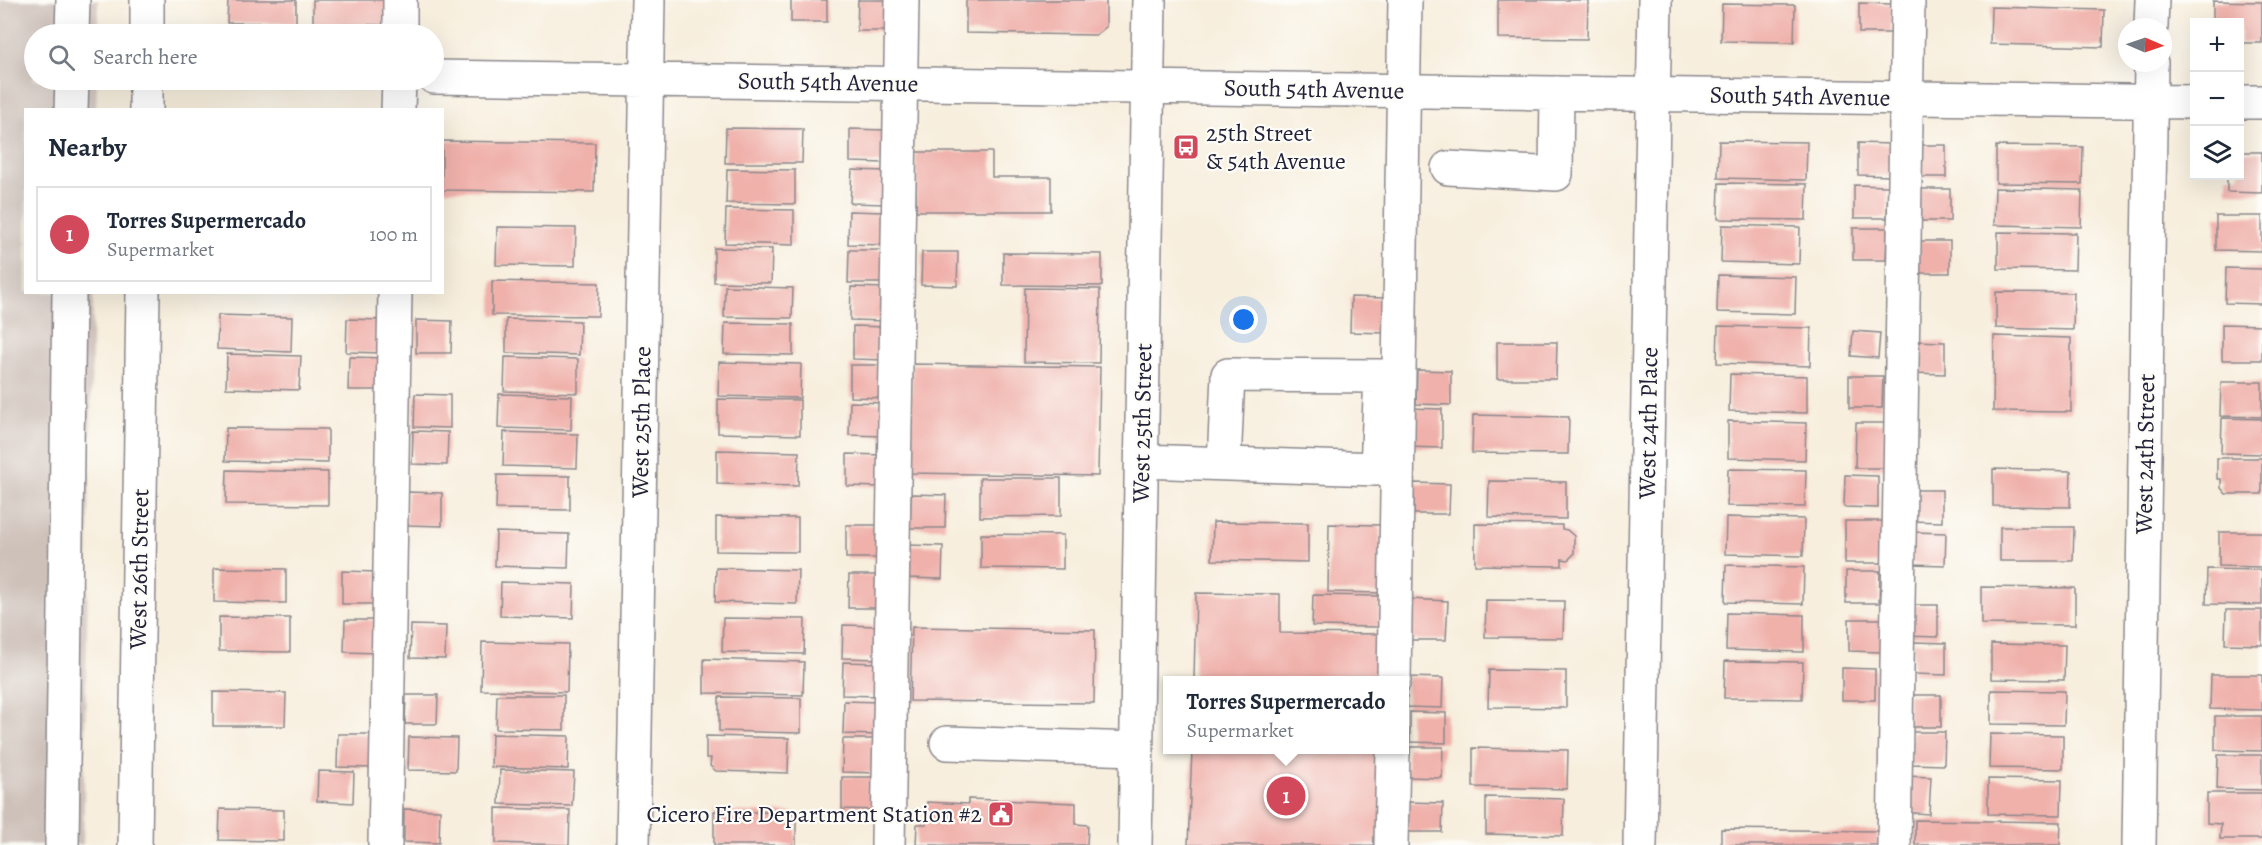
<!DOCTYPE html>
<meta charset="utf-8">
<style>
body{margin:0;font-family:Alegreya,serif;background:#f2f2f3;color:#1f2937}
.controls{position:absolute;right:18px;top:18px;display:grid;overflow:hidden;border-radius:0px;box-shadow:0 6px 24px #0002}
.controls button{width:54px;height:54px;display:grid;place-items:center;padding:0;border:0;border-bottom:2px solid #e0e1e3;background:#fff;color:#1f2937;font:30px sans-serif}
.compass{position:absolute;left:2118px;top:18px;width:54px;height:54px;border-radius:50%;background:#fff;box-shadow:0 6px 24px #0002;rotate:92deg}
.you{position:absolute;left:1244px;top:320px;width:21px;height:21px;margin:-15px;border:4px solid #fff;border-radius:50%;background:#1a73e8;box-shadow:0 0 0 9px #1a73e833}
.badge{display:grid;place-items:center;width:39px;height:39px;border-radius:50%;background:#d1495b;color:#fff;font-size:20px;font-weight:700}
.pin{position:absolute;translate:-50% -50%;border:3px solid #fff;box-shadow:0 2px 6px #0006}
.popup{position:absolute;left:1163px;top:676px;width:246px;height:78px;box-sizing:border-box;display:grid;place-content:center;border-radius:0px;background:#fff;filter:drop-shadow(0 2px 4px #0005);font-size:20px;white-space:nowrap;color:#747a83}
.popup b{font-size:22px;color:#1f2937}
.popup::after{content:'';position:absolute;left:50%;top:100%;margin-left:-12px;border:12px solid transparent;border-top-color:#fff}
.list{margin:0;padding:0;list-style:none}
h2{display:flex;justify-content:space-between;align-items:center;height:78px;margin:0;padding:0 24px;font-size:26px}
h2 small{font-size:20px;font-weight:400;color:#747a83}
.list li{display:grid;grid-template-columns:39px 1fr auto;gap:18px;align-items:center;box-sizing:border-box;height:96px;margin:0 12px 12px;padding:0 12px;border:2px solid #e0e1e3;border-radius:0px}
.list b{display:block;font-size:22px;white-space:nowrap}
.list p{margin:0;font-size:20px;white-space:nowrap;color:#747a83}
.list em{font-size:20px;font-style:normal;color:#747a83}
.icon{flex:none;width:33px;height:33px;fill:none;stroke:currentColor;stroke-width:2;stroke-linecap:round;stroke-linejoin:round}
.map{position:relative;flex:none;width:2262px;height:845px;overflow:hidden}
.search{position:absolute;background:#fff;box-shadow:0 6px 24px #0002;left:24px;top:24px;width:420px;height:66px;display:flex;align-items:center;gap:15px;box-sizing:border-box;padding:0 21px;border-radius:33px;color:#747a83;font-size:22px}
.panel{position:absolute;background:#fff;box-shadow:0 6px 24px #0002;left:24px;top:108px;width:420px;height:186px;border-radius:0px}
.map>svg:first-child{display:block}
</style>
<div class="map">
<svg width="2262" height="845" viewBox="0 0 2262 845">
<rect width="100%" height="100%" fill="#fdfcf7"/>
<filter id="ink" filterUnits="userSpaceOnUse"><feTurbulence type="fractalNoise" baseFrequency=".0167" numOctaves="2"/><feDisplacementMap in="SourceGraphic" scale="12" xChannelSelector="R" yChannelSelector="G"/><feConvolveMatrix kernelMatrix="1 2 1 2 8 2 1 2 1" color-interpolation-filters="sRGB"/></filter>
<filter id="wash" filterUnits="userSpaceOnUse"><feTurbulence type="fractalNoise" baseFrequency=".008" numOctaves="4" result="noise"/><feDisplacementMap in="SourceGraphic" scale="24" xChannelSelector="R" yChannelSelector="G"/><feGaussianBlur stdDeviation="1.35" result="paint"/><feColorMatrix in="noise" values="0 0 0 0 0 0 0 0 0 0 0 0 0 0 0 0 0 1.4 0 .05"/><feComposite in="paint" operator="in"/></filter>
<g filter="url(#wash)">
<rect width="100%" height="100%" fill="#f7eedd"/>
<path fill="#cec1ba" d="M0,0h98v34h-64v46h63l-1,29 -70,1v182l67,1 -10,552h-83z"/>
<g id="blocks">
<path fill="#f0b1ab" d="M228,0h68v23h-69z
M313,0h77v25l-77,-1z
M791,0h36v22h-36z
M858,0h34l-1,31h-34z
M966,0h140v27l-10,8 -130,-2z
M1498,0h90l-1,39 -89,-1z
M2213,1l49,1v41h-22v-21h-27z
M1859,3l32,1v29h-32z
M1722,4l73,1 -1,37 -73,-1z
M1991,7l113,3 -1,37 -113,-3z
M726,128l77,1 -1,34h-77z
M850,129l36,1 -1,33 -35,-1z
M442,141l153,2 -1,49 -152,-2z
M1719,141l88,1 -1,38 -88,-2z
M1858,143l33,1v32l-33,-1z
M1913,145h33v32h-33z
M1996,146l87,1 -1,37 -86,-1z
M916,152h76v25h59v34h-135z
M2240,152h22v41l-35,-1v-16h13z
M727,169l68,1v34l-69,-1z
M852,170l35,1 -1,33 -36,-1z
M1719,183l88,1 -1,36 -88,-1z
M1854,185l34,1 -1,32h-33z
M1995,188l87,2 -1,37 -87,-2z
M1917,189h33v32h-33z
M726,209l68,1v35l-69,-2z
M849,211l35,1 -1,33 -35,-1z
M2216,216h46v35l-46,-1z
M1722,225l78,2 -1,37 -78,-2z
M497,227l79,1 -1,38 -79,-1z
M1853,228h34l-1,32h-33z
M1998,232l78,1 -1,37 -77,-1z
M1917,241h33v32h-33z
M714,248l58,1 -1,34 -57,-1z
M849,250h35v33h-36z
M922,252h36l-1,34 -36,-1z
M1003,253l99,1v32l-99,-1z
M2226,268l36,1v35l-37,-1z
M1718,275l78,2 -1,37 -78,-2z
M492,281l107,2 -1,33 -106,-1z
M725,286l68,2 -1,30 -68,-1z
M851,287l35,1v33l-36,-1z
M1025,288l75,1 -1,74 -75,-1z
M1996,292l78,1 -1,37 -77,-2z
M1351,297l34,1v35l-35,-1z
M218,315l74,2 -1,35 -74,-3z
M347,319l35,1v33l-36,-1z
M506,319l74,2 -1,34 -73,-2z
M416,320l36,1 -1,32h-35z
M725,323l68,1v31l-69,-1z
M2222,324l40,1v35h-40z
M853,326l33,1 -2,33 -31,-1z
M1718,326l93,2 -1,38 -93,-3z
M1853,331l27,2 -2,25 -27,-2z
M1994,336l77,2v74l-78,-1z
M1912,341l33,1v32l-33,-1z
M1497,342h60l-1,37h-59z
M227,354l74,2 -2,34 -73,-2z
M349,357l35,1 -1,32h-35z
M505,357l73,2v34l-74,-2z
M719,362l82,2 -1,34 -82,-2z
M912,364l188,3 -2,109 -188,-3z
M850,365h36l-1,33 -35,-1z
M1417,370l34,1v34l-35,-1z
M1730,374l77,2v37l-78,-2z
M1849,376h34l-1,32h-33z
M2221,382h41v35l-42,-1z
M415,394l35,1v33l-36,-1z
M499,394l73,2 -1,34 -73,-2z
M718,399l82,1v35l-82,-2z
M850,402l36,1 -1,33 -36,-1z
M1408,408l34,1v39l-34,-1z
M1473,415l96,2 -1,37 -96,-1z
M2222,418l40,1v35l-41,-1z
M1728,421l78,2 -1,37 -77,-2z
M1856,423h37l-1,45h-37z
M226,428l102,1v34l-103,-2z
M413,431l35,1 -1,33 -35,-1z
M504,432l74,2 -1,34 -74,-2z
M717,450l82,2 -1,34 -81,-2z
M847,454l36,1 -1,32 -35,-1z
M2217,458h45v36h-36l-5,-6v-9h-4z
M1728,469l78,1 -1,37 -78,-1z
M1993,469l78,2 -1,36 -77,-1z
M227,470l101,2v33l-102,-1z
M497,475l73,1v34l-74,-1z
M1845,475l33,1v32l-34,-1z
M980,478h81v38l-81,1z
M1489,481l77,1v37l-78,-2z
M1414,483l36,1 -1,30h-35z
M1909,490h33v32l-33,-1z
M407,492l35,1v33l-36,-1z
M911,494l35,1 -1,33h-35z
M716,517l82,1v34l-82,-1z
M1726,517l78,2 -1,37 -78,-2z
M1845,521h39l-1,42h-38z
M1213,522l95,1v39l-96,-2z
M1329,524l51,1v68l-52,-1z
M1475,524l87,1v4l5,1 7,6v18l-6,6 -6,-1v7l-87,-1z
M846,525h36l-1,33h-35z
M2000,527h74l-1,34h-73z
M496,532l73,2 -1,34 -73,-2z
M1913,532l33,1 -1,32 -33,-1z
M2219,532h43v35l-43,-1z
M981,534l82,1v34l-82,-1z
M907,545l36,1 -1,33 -36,-1z
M1726,565l78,2 -1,37 -78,-2z
M214,568l72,1v34l-72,-1z
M716,568l82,2 -1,34 -82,-2z
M2207,569l55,1v35l-56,-1z
M342,571l36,1 -1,32h-35z
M1846,571h34l-1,32h-33z
M849,575h32l-1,33h-32z
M501,582l73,2 -1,34 -73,-2z
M1981,587l94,1v37l-94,-1z
M1196,593l84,1v39l102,1 -1,46h-187z
M1313,595l67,1 -1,31 -67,-1z
M1409,599l39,2 -2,39h-39z
M1486,600l78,1 -1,37 -78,-1z
M1905,605h33v32l-33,-1z
M2226,610h36v35l-37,-1z
M1727,613l77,2v37l-78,-2z
M219,617l71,1v34l-71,-1z
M723,618l82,1 -1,35 -82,-2z
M1849,619h33l-1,33 -32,-1z
M345,620h35v33l-36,-1z
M411,625l35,1 -1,33 -35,-1z
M843,625l35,1v33l-36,-1z
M912,627l183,3 -1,73 -184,-2z
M482,642l86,2 -1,48 -86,-2z
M1913,642l33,1v32l-33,-1z
M1991,644l74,1 -1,35 -73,-1z
M704,659l100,3 -1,33 -99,-2z
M1725,661l78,1 -1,37 -78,-1z
M843,662l35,1 -1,33 -35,-1z
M1842,668l33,1v31h-33z
M1489,670l77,1v37l-78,-1z
M2211,675h51v35l-52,-1z
M1407,677l36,1 -1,30 -35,-1z
M1991,690l74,1 -1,34 -73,-1z
M213,692l73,1 -1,33h-72z
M406,695h32l-1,29h-32z
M497,695h67v35l-68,-1z
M1908,695h33v32h-33z
M719,697l82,1v35l-82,-2z
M844,701l36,1 -1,33 -36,-1z
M1410,712l36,1v30l-36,-1z
M2215,716h47v35l-47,-1z
M1912,732h33l-1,33 -33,-1z
M338,734h35v34l-36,-1z
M492,734l77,2 -1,33 -77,-2z
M1990,734l73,1v34l-74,-1z
M706,736l83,2 -1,35 -72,-2 -6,-5 1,-8h-5z
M409,737l48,1 -1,33 -48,-1z
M843,739h35v34l-36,-1z
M1407,747h36l-1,31 -35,-1z
M1473,748l95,2 -1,39 -94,-2z
M1192,750h191l-3,95h-192z
M2218,755h44v35l-45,-1z
M500,770l74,2 -2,34 -73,-2z
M318,771l36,1 -1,31 -36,-2z
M1903,776l28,1 -2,37 -28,-2z
M842,777h35v33l-35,-1z
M1988,779l74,1 -1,35 -73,-1z
M2207,793h55v46h-42l1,-15 -14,-1z
M1486,797l78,2 -1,37 -77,-2z
M968,799l108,4v21l12,1 -1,20h-171l1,-21h9l1,-22 41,2z
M1407,802l36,1 -1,29h-35z
M496,808l74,2 -1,35 -73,-2z
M220,809l64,1v31l-65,-1z
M404,809l36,1 -1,33 -35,-1z
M714,811l82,2v32h-82z
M1915,820l146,2 -1,23h-145z
M1721,829l157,2v14h-157z"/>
</g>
</g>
<g filter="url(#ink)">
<use href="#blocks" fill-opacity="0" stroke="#8c888c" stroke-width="1.5"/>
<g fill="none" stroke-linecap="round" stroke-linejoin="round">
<defs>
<path id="minor" d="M2151,27l1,-27
M72,34l1,-34
M400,34v-34
M434,77l1760,25
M2240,102h22
M71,110l1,-30
M398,110l1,-30
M1448,168l108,6 1,-81
M1142,461l235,8 4,-93 -153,-1 -4,89
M1394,680l11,-680
M947,743l190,6
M62,845l7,-553
M385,845l10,-553
M633,845l15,-845
M888,845l14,-845
M1135,845l14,-845
M1391,845l2,-95
M1640,845l15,-845
M1894,845l14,-845
M2139,845l12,-782"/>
<path id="major" d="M147,34v-34
M146,110v-30
M135,845l8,-553"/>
</defs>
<use href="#minor" stroke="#8c888c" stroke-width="36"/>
<use href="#major" stroke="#8c888c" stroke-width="36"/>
<use href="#minor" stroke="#fff" stroke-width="33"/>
<use href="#major" stroke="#fff" stroke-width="33"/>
</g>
</g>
<defs>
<symbol id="bus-square" viewBox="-11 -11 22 22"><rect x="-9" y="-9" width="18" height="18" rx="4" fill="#d1495b" stroke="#fdfcf7"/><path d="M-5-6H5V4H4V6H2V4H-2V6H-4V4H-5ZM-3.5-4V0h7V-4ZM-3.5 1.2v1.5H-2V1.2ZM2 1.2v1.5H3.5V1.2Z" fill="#fff"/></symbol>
<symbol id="civic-square" viewBox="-11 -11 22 22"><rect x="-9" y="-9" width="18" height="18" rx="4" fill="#d1495b" stroke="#fdfcf7"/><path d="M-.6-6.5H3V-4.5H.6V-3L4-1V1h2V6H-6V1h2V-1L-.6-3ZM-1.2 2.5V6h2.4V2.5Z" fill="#fff"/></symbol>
</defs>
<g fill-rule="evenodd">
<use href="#bus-square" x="1171" y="132" width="30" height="30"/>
<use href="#civic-square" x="986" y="799" width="30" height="30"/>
</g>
<g text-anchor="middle" stroke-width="4.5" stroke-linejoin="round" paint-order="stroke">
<g font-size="24" fill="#22223b" stroke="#fdfcf7">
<text transform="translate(828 82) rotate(1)" y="8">South 54th Avenue</text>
<text transform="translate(1314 89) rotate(1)" y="8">South 54th Avenue</text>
<text transform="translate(1800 96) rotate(1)" y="8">South 54th Avenue</text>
<text transform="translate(641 422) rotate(-89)" y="8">West 25th Place</text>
<text transform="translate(1142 423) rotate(-89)" y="8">West 25th Street</text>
<text transform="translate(1648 423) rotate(-89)" y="8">West 24th Place</text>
<text transform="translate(2145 454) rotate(-89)" y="8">West 24th Street</text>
<text transform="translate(139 569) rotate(-89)" y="8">West 26th Street</text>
</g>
<g font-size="24" fill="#22223b" stroke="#fdfcf7" text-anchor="start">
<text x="1206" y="141">25th Street<tspan x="1206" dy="28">&amp; 54th Avenue</tspan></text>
<text x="982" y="822" text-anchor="end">Cicero Fire Department Station #2</text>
</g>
</g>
</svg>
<div class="controls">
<button>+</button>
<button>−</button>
<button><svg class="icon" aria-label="layers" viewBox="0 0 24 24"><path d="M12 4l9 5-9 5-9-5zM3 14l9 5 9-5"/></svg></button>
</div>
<svg class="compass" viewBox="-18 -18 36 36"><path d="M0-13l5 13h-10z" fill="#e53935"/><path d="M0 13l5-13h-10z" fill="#747a83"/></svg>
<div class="you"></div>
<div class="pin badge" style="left:1286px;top:796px">1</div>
<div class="popup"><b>Torres Supermercado</b>Supermarket</div>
<div class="search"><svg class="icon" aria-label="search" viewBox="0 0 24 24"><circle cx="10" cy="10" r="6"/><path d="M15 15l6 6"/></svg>Search here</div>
<section class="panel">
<h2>Nearby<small></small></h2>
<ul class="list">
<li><span class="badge">1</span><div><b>Torres Supermercado</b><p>Supermarket</p></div><em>100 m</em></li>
</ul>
</section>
</div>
